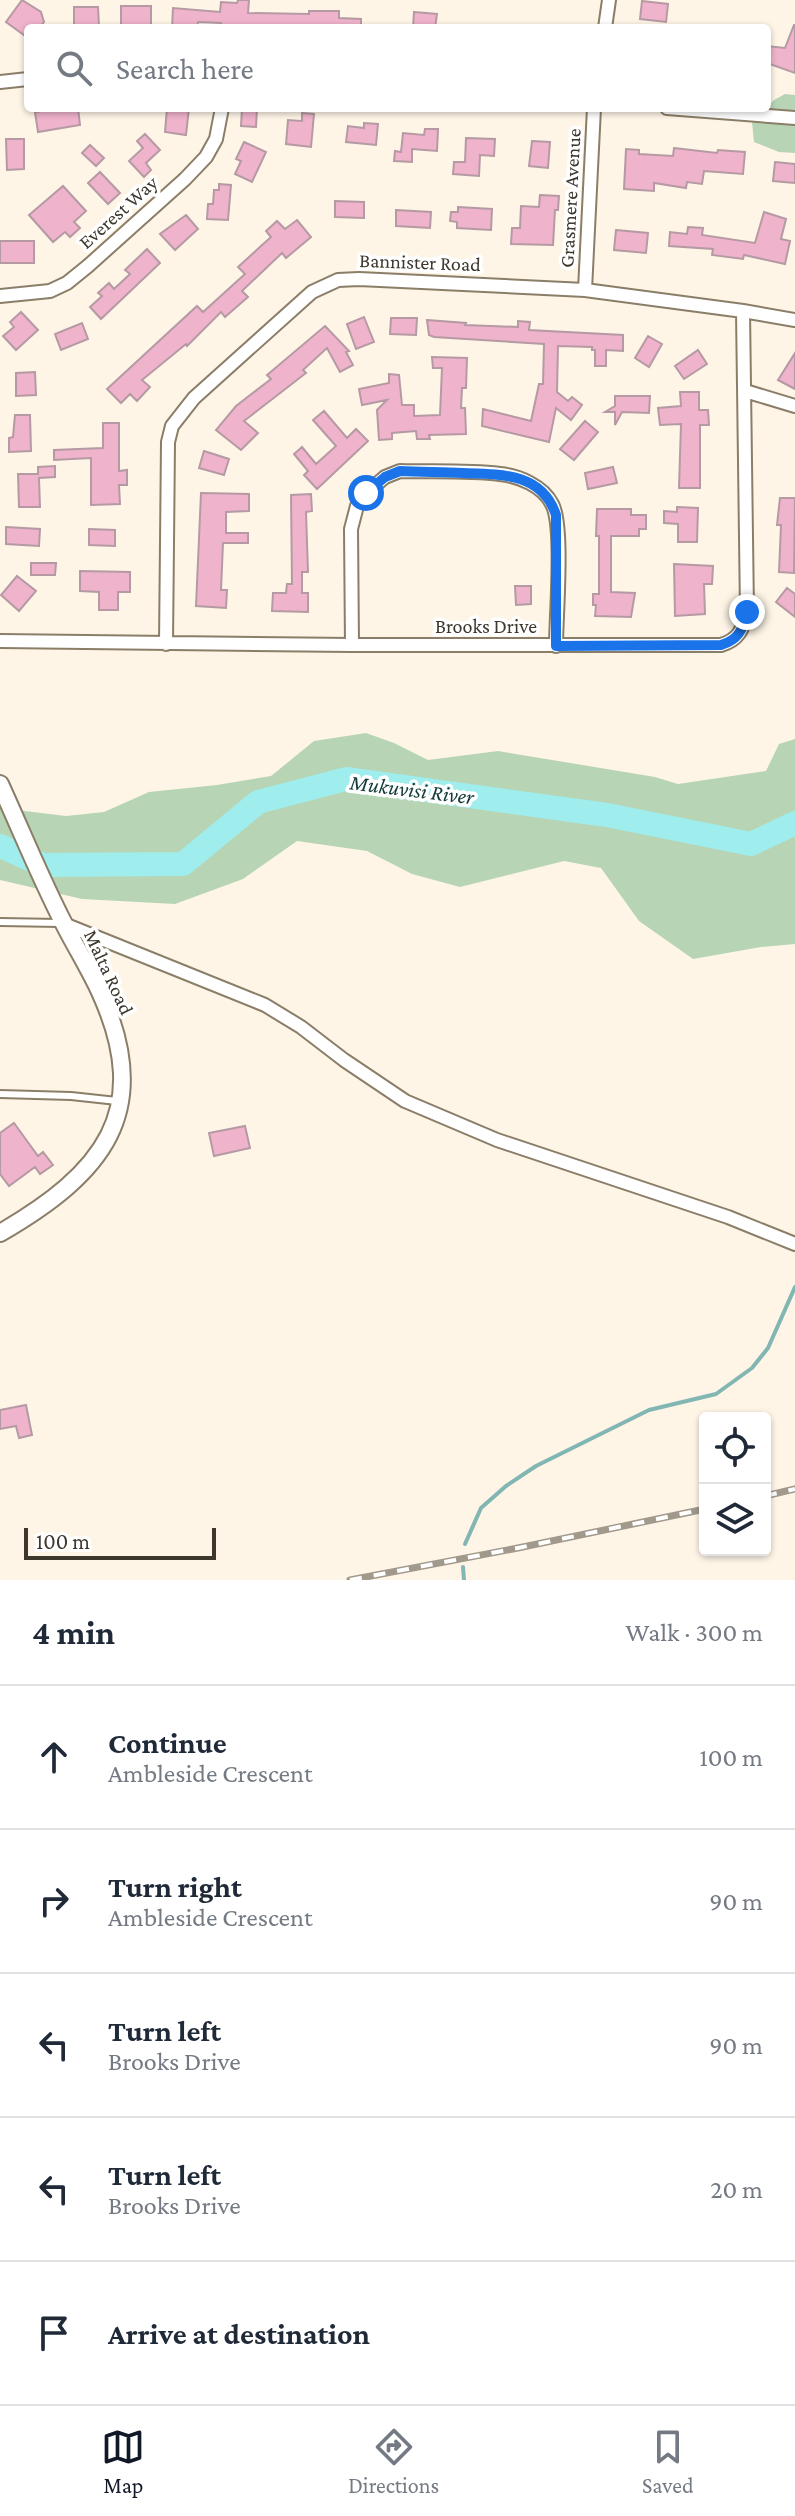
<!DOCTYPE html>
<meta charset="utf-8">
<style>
body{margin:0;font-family:"Crimson Pro",serif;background:#f2f2f3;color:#1f2937}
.controls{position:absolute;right:24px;bottom:24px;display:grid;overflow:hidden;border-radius:8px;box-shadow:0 2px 6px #0004}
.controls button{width:72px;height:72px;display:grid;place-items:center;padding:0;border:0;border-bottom:2px solid #e0e1e3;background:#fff;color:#1f2937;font:40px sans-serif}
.scale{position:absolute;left:24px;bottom:20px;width:192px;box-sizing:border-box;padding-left:8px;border:4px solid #3d372d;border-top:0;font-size:22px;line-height:28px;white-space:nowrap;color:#3d372d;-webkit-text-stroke:6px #fff;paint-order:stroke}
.stop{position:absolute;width:24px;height:24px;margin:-18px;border:6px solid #1a73e8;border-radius:50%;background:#fff}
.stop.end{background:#1a73e8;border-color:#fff;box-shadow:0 2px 8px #0008}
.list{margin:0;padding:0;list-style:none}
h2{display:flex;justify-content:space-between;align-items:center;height:104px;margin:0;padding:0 32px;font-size:34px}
h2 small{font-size:26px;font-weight:400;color:#747a83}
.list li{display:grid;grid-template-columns:52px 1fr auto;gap:24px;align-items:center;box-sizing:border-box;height:144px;padding:0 32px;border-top:2px solid #e0e1e3}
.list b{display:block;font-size:30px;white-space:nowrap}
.list p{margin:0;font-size:26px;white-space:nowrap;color:#747a83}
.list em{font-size:26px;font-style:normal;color:#747a83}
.icon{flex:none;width:44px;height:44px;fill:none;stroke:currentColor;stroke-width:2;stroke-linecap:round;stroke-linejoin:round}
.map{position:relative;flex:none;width:795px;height:1580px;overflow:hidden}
.search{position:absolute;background:#fff;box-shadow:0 2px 6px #0004;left:24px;right:24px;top:24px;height:88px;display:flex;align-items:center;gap:20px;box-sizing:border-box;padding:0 28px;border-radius:8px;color:#747a83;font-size:30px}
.sheet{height:824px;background:#fff}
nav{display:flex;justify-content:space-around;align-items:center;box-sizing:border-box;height:112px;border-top:2px solid #e0e1e3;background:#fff;font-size:22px;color:#747a83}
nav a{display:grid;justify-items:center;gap:4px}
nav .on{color:#111827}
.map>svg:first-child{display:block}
</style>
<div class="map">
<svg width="795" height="1580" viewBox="0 0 795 1580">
<rect width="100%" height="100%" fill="#fef5e6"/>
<path fill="#b7d5b5" d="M785,94l10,1v58l-16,-1 -25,-10 -2,-20 22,-22z
M366,733l28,10 34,17 70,-9 157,26 23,7 88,-13 13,-27 16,-5v205l-34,3 -68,12 -54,-38 -38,-53 -37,-7 -104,26 -48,-13 -45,-23 -70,-10 -54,38 -68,25 -93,-5 -82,-19v-72l66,8 38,-4 45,-20 68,-7 54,-9 43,-35z"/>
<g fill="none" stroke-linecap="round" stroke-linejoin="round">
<path stroke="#82b6b3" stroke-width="4" d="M465,1544l16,-36 25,-22 30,-20 113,-56 67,-16 36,-26 16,-20 27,-61
M463,1567l1,13"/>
<path stroke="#9feded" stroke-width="24" d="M0,846l43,19 140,-1 75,-62 88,-23 261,36 144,29 44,-21"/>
</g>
<path fill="#efb3cb" stroke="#b59aa4" stroke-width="2" d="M22,0l19,12 3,10 -5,6h-11v10l-22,-16z
M238,0h11l-1,13 61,1v-3h30v7l22,1v9h-140v-5l-23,-1 -1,6h-25l1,-20 47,4 1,-10 16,1z
M642,1l26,3 -2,18 -26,-3z
M121,6h30v22h-30z
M74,7h24l1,19h-25z
M414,12l23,2 -2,14h-22z
M794,25h1v48l-28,-10v-17l18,2z
M62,108h16l2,17 -42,7 -3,-20z
M167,108h22l-3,27 -21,-3z
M242,108h15l-1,19 -15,-1z
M302,113l12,1 -3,33 -25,-3 2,-24 14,1z
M364,123l14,1 -2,21 -30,-3 2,-16 16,2z
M425,129h13l-1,22 -25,-2v13l-18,-1 1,-10 6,1 2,-19 21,2z
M145,134l15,16 -14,13 5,7 -7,7 -15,-16 14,-13 -6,-7z
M466,138l29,1 -1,17 -14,-1 -1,21 -26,-2 1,-12h11z
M6,139h18v30l-17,1z
M532,141l18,1 -2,26 -19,-2z
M244,142l22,10 -14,30 -17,-8 6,-13 -5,-2z
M90,145l14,13 -8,8 -14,-13z
M674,148l43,5 1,-3 27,2 -2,22 -39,-3 -2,13 -15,-2 -1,6 -32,-5v8l-30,-2 2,-40 13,1v4l34,2z
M775,162l20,2v19l-22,-2z
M100,172l20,21 -12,11 -20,-21z
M219,184l12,1 -3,35 -21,-1 1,-15h5l1,-14h5z
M63,186l23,25 -12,11 6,6 -10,9 -5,-5 -12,10 -24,-27z
M540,195l19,1 -1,14h-3l-2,35 -42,-1 1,-16h8l1,-22 18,1z
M335,201l29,1v16l-29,-1z
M458,207l34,2 -1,21 -34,-2v-6l-7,-1 1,-9h7z
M396,210l35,2 -1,16 -34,-2z
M764,212l22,7 -5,20 9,2 -5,23 -41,-9 -1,4 -31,-4 1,-6 -44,-3 1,-14 17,2 1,-7 15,1 -1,7 53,8z
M186,215l12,14 -23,21 -15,-16z
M297,220l14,17 -25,21 -4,-5 -40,38 6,6 -23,20 -4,-5 -34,34 -1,-2 -44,36 8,7 -13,14 -7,-7 -9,9 -14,-14 90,-83 6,6 42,-38 -7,-7 33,-30 -5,-6 11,-10 8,8z
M616,230l32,3 -2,20 -32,-3z
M0,241h34v22h-34z
M147,249l13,14 -59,56 -11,-12 12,-11 -4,-3 11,-10 5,6 16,-15 -5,-4z
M21,312l17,18 -22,20 -13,-14 11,-9 -4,-5z
M364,317l10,25 -18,7 -9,-25z
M391,318h26l-1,17 -26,-1z
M427,320l39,3 -1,2 53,2v-6l12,1 -1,8 94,5v16l-17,-1v16h-11v-16h-3v-3l-34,-1 -1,46 11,9 4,-4 10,8 -11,15 -15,-12 -7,34 -67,-16 1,-17 48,12 8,-37h4l1,-40 -110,-7 -5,-2z
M82,323l6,16 -27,11 -6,-16z
M325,326l24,25 -3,1 7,13 -13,7 -13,-24 -24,22 3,3 -62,48 14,12 -17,17 -25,-20 20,-24 35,-27 -4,-4z
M648,336l14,8 -13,23 -14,-9z
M698,350l9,14 -23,15 -9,-13z
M795,353v36l-17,-9z
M432,357l35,1 -1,30h-4l-1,20h4l1,26 -37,1 1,4h-13l-1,-8 -24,2v6l-13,1 -2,-30 10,-10 -25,5 -3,-16 30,-6v-9l10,1 3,30h12v11l26,-1 2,-47h-9z
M35,372l1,23 -20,1v-23z
M680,392h19v18h9l1,15h-9v63h-21l2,-64 -21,1 -2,-17 23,-2z
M615,396h35l-1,17 -27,-1 -7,13v-13h-10l10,-6z
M324,411l23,27 9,-9 12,12 -51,48 -13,-14 4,-4 -14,-17 8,-7 14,17 20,-18 -23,-26z
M15,415h15l1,36 -22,1v-14l4,-1z
M585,421l13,11 -24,28 -14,-11z
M103,423h16v48l8,-1v15h-8l1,19 -29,1v-47l-37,2v-10l49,-2z
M204,451l25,8 -5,16 -25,-7z
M55,466v11l-16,1 1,29h-21l-1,-33h20v-7z
M613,467l4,16 -29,6 -3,-16z
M201,493l48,1v17l-23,1v21h22v10h-25l-2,47h6l-1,18 -30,-2z
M311,494l1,17 -6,1 2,60h-6v21h6v19l-36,-1 1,-18h13l1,-9h5l-1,-89z
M780,498h15l-1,75 -15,-1 2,-47h-4z
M677,507l21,1 -1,34h-19v-18l-14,-1v-12l13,1z
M597,509h34v6h15v14h-7v7h-28v56l24,1 -4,24 -36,-1 1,-11h-3v-11h6v-58h-3z
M6,527l34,2 -1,17 -33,-2z
M89,529l26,1v16l-26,-1z
M31,563h25l-1,12h-24z
M674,564l39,2 -1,18h-8l1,30 -30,2z
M80,571l50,1v20h-12v18h-19v-18l-19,-1z
M17,576l19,15 -17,20 -18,-16z
M515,586h16v18l-15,1z
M787,588l8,6v23l-19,-15z
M14,1123l24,33 5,-4 10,13 -13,9 -5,-7 -26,19 -9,-12v-41z
M245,1126l5,22 -36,8 -5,-23z
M26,1405l6,30 -13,3 -3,-12 -16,3v-19z"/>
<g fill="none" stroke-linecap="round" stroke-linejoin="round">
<defs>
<path id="lane" d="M0,922l60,1
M0,1094l71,2 46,5"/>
<path id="street" d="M605,28l4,-28
M0,82l28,-3
M667,108l128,10
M585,290l9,-182
M0,296l50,-5 17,-8 21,-17 97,-87 21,-22 10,-18 6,-31
M745,391l50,15
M0,641l352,4h369c17,-5 22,-15 26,-33l-4,-301
M166,644l2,-202 4,-16 22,-28 118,-106 26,-12 21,-1 226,11 158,21 52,9
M352,645l-1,-116 6,-23 9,-13 19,-16 15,-6c33,1 67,-1 100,3 19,2 43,12 52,30 12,21 4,113 4,142
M64,924l201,81 36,22 43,33 61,41 92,39 231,77 67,27"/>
<path id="secondary" d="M0,784c21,46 40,93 63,138 12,24 26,46 37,70 55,120 2,182 -100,241"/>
</defs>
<use href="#lane" stroke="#8b7e68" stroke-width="10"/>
<use href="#street" stroke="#8b7e68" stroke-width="16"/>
<use href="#secondary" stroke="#8b7e68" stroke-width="20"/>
<use href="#lane" stroke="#fff" stroke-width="6"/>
<use href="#street" stroke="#fff" stroke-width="12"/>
<use href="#secondary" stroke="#fff" stroke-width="16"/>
<defs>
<path id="rail" d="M765,1496l30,-7
M350,1580l168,-32 187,-39"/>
</defs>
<use href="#rail" stroke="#a0998c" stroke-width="7"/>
<use href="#rail" stroke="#fff" stroke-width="4" stroke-dasharray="12" stroke-linecap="butt"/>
</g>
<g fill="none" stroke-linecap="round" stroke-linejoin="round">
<path stroke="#1a73e8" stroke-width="10" d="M366,493l19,-16 15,-6c21,1 42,1 63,2 38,1 79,0 93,42v131l165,-1c17,-5 22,-15 26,-33"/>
</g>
<g text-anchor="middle" stroke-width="7" stroke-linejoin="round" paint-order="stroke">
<g font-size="20" fill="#3d372d" stroke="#fff">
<text transform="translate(570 198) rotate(-87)" y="7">Grasmere Avenue</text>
<text transform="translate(118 212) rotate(-42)" y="7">Everest Way</text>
<text transform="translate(420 262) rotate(2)" y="7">Bannister Road</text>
<text x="486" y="633">Brooks Drive</text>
<text transform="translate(109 972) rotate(65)" y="7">Malta Road</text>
</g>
<g font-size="22" font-style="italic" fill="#133939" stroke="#fff">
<text transform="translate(412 789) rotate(7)" y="8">Mukuvisi River</text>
</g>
</g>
</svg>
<div class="controls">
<button><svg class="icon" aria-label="locate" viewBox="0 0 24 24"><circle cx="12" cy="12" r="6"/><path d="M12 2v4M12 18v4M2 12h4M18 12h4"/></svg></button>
<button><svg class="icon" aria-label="layers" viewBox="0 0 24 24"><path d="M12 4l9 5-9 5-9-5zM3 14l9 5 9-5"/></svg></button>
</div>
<div class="scale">100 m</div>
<div class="stop" style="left:366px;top:493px"></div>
<div class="stop end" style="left:747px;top:612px"></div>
<div class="search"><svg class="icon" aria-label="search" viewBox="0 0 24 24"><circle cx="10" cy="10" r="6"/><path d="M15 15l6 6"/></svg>Search here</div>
</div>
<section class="sheet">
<h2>4 min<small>Walk · 300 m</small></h2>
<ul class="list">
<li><svg class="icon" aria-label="ahead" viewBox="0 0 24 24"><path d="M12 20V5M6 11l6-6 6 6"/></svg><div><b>Continue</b><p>Ambleside Crescent</p></div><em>100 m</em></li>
<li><svg class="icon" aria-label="right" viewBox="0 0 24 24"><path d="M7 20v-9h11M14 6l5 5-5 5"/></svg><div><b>Turn right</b><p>Ambleside Crescent</p></div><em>90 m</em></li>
<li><svg class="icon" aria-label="left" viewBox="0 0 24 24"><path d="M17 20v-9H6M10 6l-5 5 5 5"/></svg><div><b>Turn left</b><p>Brooks Drive</p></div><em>90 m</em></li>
<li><svg class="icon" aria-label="left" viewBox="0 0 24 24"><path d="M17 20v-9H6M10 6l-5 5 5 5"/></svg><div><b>Turn left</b><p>Brooks Drive</p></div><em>20 m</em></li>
<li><svg class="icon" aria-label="arrive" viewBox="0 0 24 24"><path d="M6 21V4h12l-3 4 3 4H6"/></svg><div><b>Arrive at destination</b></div></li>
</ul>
</section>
<nav>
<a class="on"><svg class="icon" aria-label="map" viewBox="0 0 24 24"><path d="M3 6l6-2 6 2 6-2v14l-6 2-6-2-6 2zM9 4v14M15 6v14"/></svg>Map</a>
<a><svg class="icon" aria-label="directions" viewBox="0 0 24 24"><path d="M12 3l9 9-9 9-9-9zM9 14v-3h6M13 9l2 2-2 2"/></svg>Directions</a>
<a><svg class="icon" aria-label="saved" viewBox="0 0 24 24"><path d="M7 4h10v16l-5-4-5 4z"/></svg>Saved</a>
</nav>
